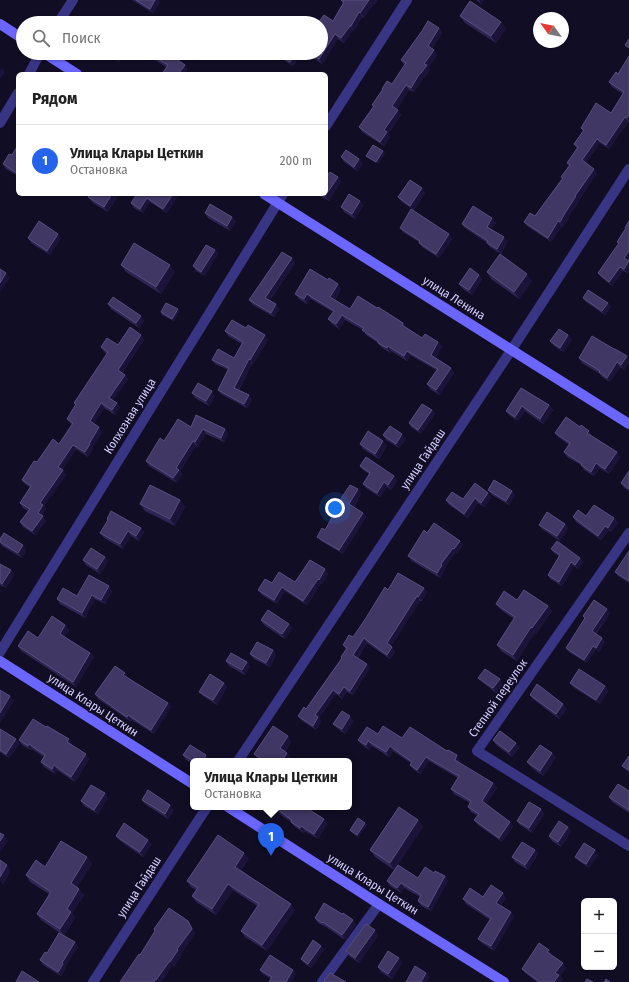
<!DOCTYPE html>
<html lang="ru">
<meta charset="utf-8">
<style>
body{margin:0;font-family:"Fira Sans Condensed",sans-serif;background:#f2f2f2;color:#222}
.controls{position:absolute;right:12px;bottom:12px;display:grid;overflow:hidden;border-radius:6px;box-shadow:0 1px 3px #0004}
.controls button{width:36px;height:36px;display:grid;place-items:center;padding:0;border:0;border-bottom:1px solid #e0e0e0;background:#fff;color:#222;font:20px sans-serif}
.compass{position:absolute;left:533px;top:12px;width:36px;height:36px;border-radius:50%;background:#fff;box-shadow:0 1px 3px #0004;rotate:303deg}
.you{position:absolute;left:335px;top:508px;width:14px;height:14px;margin:-10px;border:3px solid #fff;border-radius:50%;background:#1a73e8;box-shadow:0 0 0 6px #1a73e833}
.badge{display:grid;place-items:center;width:26px;height:26px;border-radius:50%;background:#2563eb;color:#fff;font-size:13px;font-weight:700}
.pin{position:absolute;translate:-50% -33px;filter:drop-shadow(0 1px 2px #0008)}
.pin::after{content:'';position:absolute;top:21px;width:14px;height:12px;background:inherit;clip-path:polygon(0 0,100% 0,50% 100%)}
.popup{position:absolute;left:190px;top:758px;width:162px;height:52px;box-sizing:border-box;display:grid;place-content:center;border-radius:6px;background:#fff;filter:drop-shadow(0 1px 3px #0005);font-size:13px;white-space:nowrap;color:#767676}
.popup b{font-size:15px;color:#222}
.popup::after{content:'';position:absolute;left:50%;top:100%;margin-left:-8px;border:8px solid transparent;border-top-color:#fff}
.list{margin:0;padding:0;list-style:none}
h2{display:flex;justify-content:space-between;align-items:center;height:52px;margin:0;padding:0 16px;font-size:17px}
h2 small{font-size:13px;font-weight:400;color:#767676}
.list li{display:grid;grid-template-columns:26px 1fr auto;gap:12px;align-items:center;box-sizing:border-box;height:72px;padding:0 16px;border-top:1px solid #e0e0e0}
.list b{display:block;font-size:15px;white-space:nowrap}
.list p{margin:0;font-size:13px;white-space:nowrap;color:#767676}
.list em{font-size:13px;font-style:normal;color:#767676}
.icon{flex:none;width:22px;height:22px;fill:none;stroke:currentColor;stroke-width:2;stroke-linecap:round;stroke-linejoin:round}
.map{position:relative;flex:none;width:629px;height:982px;overflow:hidden}
.search{position:absolute;background:#fff;box-shadow:0 1px 3px #0004;left:16px;top:16px;width:312px;height:44px;display:flex;align-items:center;gap:10px;box-sizing:border-box;padding:0 14px;border-radius:22px;color:#767676;font-size:15px}
.panel{position:absolute;background:#fff;box-shadow:0 1px 3px #0004;left:16px;top:72px;width:312px;height:124px;border-radius:6px}
.map>svg:first-child{display:block}
</style>
<div class="map">
<svg width="629" height="982" viewBox="0 0 629 982">
<rect width="100%" height="100%" fill="#110d24"/>
<g fill="none" stroke-linecap="round" stroke-linejoin="round">
<path stroke="#383585" stroke-width="10" d="M58,23l15,-23
M29,74l11,-21
M0,123l18,-30
M326,126l81,-126
M629,533l-152,218 152,95
M0,652l283,-458
M238,761l274,-412 117,-180
M93,982l114,-175
M322,982l57,-78"/>
<path stroke="#6b66ff" stroke-width="10" d="M0,24l23,15
M44,53l33,21
M264,194l365,230
M0,661l193,123
M228,807l151,97 125,78"/>
</g>
<path fill="#2e2553" d="M132,0h26l2,2 -7,11z
M341,0h37l-3,4 -1,-1 -10,15 -2,-1 -8,14 -1,-1 -9,13 -6,-4 -16,25 -16,-11h15l12,-32 10,-18z
M476,0h8l-3,4z
M460,16l46,12 -10,15 -31,-20z
M439,28l3,5 -10,16 5,6 -9,13 2,2 -6,8v-1l-10,15 -5,-2 -12,19 4,6 -13,19 2,3 -6,9 -22,-14 -3,-5 14,-20 -1,-2 11,-15 -1,-1 10,-5 12,-19 -3,-5z
M108,53h17l-6,9 -8,-5z
M147,53h27l-2,3 16,13 -22,-2 -17,-11z
M273,53h26l1,2 -7,11z
M629,56v66h-1l-19,27 -9,-6 -14,20 11,10 -18,27v1l-11,16 1,1 -6,9 -1,-1 -11,16 -24,-16 -3,-4 11,-6 27,-37 -1,-2 8,-12 -2,-2 10,-14 -3,-5 9,-13 -2,-3 30,-15 12,-19 -11,-7 -3,-5 9,-8z
M18,145v31l-12,-7 -3,-5 9,-9z
M385,153l-7,11 -10,-6 -2,-2z
M341,157l22,7 -6,7 -13,-9z
M338,177l3,4 -12,20 -9,-5 -1,-2h7z
M425,193l-11,17 -12,-8 -4,-5z
M90,194h29l-11,18 -15,-9 -5,-6z
M137,194h42l-12,19 -17,-11 -7,11 -9,-5 -3,-5z
M360,201l3,5 -8,13 -11,-7 -3,-5z
M205,213l27,4 4,5 -6,9 -22,-13z
M629,221l-1,40h1v9l-2,3 -4,-2 -11,15 -11,-9 -3,-4 21,-29 -2,-2 8,-13z
M496,223l-5,6 17,12 -7,13 -11,-7 -3,-4 -22,-15 -3,-4z
M400,228l49,6 3,5 -13,19 -17,-11 -3,-5 -16,-10z
M58,234l3,4 -11,17 -19,-12 -3,-5z
M215,250l3,4 -13,22 -9,-5 -3,-5z
M292,258l3,5 -25,37 9,9 -5,8 -21,-12 -4,-5z
M121,265l54,7 -14,22 -35,-22z
M487,272l45,9 -13,18 -28,-20z
M479,275l3,4 -10,16 -9,-6 -4,-5z
M328,280l10,4 3,5 -6,11 15,9 53,14 2,4 17,11 16,4 4,5 -7,11 19,15 -15,22 -9,-6 -3,-5 9,-14 -26,-15 -3,6 -16,-10 -1,2 -9,-6 -3,-4 -12,-8 -3,-5 -18,-10 -6,9 -7,-5 -4,-5 5,-7 -22,-13 -4,5 -8,-5 -4,-5z
M583,298l28,9 -6,8 -19,-13z
M108,304l33,12 3,5 -5,7 -28,-19z
M179,311l-5,10 -12,-6 -1,-3z
M246,328l22,12 -15,24h-1l-13,26 10,5 3,5 -5,8 -26,-14 -3,-4 10,-20 -13,-6 -3,-4 22,-2 8,-14 -14,-8 -3,-5z
M141,335l3,5 -22,33 3,2 3,4 -15,21 7,7 -5,8 -11,-7 -10,16 8,8 -10,16 1,1 -5,8 -12,-8 -14,21 4,5 -22,31 2,3 -4,7 4,5 -11,14 -12,-8 -3,-5 8,-11 -5,-3 -3,-5 10,-16 -5,-3 -3,-4 15,-18 22,-18 13,-19 -2,-2 -3,-4 8,-14 -1,-2 33,-49 -3,-2 -3,-5 17,-2z
M568,335l4,5 -9,12 -9,-6 -4,-5z
M627,356l2,4v2l-5,8 -4,-3 -10,15 -8,-5 -2,-3 -18,-11 -3,-5z
M521,388l28,17 4,5 -10,14 -18,-13 -7,10 -9,-6 -3,-4z
M192,393l23,3 -6,10 -14,-8z
M432,410l3,4 -14,20 -10,-7 -2,-4z
M191,427l34,2 3,5 -4,8 -18,-8 -8,13 -2,-1 -16,25 2,3 -5,9 -28,-17 -3,-5z
M555,433l37,2v1l28,21 -11,17 -9,-6 -6,8 -10,-6 -3,-5 -14,-8 -3,-5 5,-7 -11,-8z
M402,434l4,5 -7,9 -13,-8 -3,-5z
M360,444l27,2 -8,13 -16,-10z
M360,466l34,10 3,5 -6,9 -4,-3 -7,10 -14,-9 -3,-4 6,-10 -6,-4z
M629,471v20l-5,-3 -3,-5z
M358,489l3,5 -7,13 9,6 3,4 -23,37 -22,-13 -4,-4 8,-7 13,-22 -2,-2z
M488,490l24,1 3,5 -6,9 -17,-10z
M488,493l3,5 -7,9 -6,-4 -10,15 -19,-13 -3,-5 17,-1z
M180,500l5,7 -10,19 -30,-15 -5,-7z
M586,516l28,2 4,5 -7,9 -2,-2 -8,10 -25,-18 -3,-5z
M107,519l37,13 -5,9 -8,-5 -8,13 -19,-11 -4,-5 8,-12z
M565,524l3,4 -8,13 -18,-12 -3,-4z
M427,533l33,8 3,4 -6,8 -1,-1 -12,16 1,1 -5,9 -28,-17 -4,-5z
M0,539l26,11 -4,8 -20,-12 -2,-4z
M551,549l29,9 3,4 -5,7 -4,-3 -12,20 -12,-7 -2,-4 11,-19 -5,-3z
M629,551v32l-11,-7 -3,-4z
M83,560l25,1 -8,13 -14,-9z
M0,564l11,6 3,5 -8,13 -6,-3z
M325,569l3,5 -6,10 -1,-1 -14,22 -22,-14 -8,13 -15,-9 -4,-5 14,-7 23,-1z
M424,588l3,4 -5,9h-2l-29,45 4,6 -5,7 -23,-16 -9,15 12,10 -17,27 -6,-3 -5,7 -6,-5 -17,24 2,4 -5,8 -15,-10 -3,-4 8,-7 36,-51 -1,-1 5,-8 -3,-4 10,-8 35,-47z
M112,591l-7,13 -10,-5 -10,19 -25,-14 -3,-5z
M496,604l52,2 4,5 -16,23 -1,-1 -18,28 -16,-10 -4,-6 17,-26 -14,-10z
M610,613l-14,21 6,4 3,4 -6,10 -3,-3 -9,14 -18,-11 -3,-4 19,-30 -2,-2z
M261,620l28,4 3,4 -7,11 -21,-14z
M65,625l4,5 -5,7 26,16 4,4 -18,30 -55,-36 -3,-5z
M273,650l3,5 -6,12 -16,-8 -4,-5z
M226,661l21,1 3,4 -5,9 -16,-9z
M125,673l3,5 43,29 -17,27 -22,-14 -1,2 -7,-5 -26,-18 -3,-5z
M478,678l25,6 -7,9 -14,-11z
M224,683l3,4 -10,18 -14,-9 -4,-4z
M570,683l35,3 3,5 -8,13 -27,-17z
M530,695l37,14 -8,10 -26,-20z
M354,721l-9,13 -8,-6 -4,-4z
M0,729l16,10 3,5 -10,14 -9,-6z
M378,734l24,4 58,22 -1,3 34,20 4,5 -11,16 24,18 3,4 -11,16 -24,-17 -4,-5 4,-4 -7,-4 -3,-5 2,-4 -16,-9 -3,-5 7,-11 -29,-17 -9,13 -7,-5 -3,-4 1,-2 -18,-12 -4,6 -17,-11 -3,4 -8,-6 -3,-4z
M19,740l53,4v1l17,14 -14,23 -18,-12 -2,4 -11,-7 -3,-5 3,-5 -12,-8 -1,1 -9,-5z
M493,740l23,3 3,5 -7,9 -16,-12z
M291,742l-6,10 2,1 4,6 -1,2h-30l-2,-2 -4,-5z
M552,753l4,5 -13,18 -12,-9 -4,-5z
M183,755l27,4 -1,2h-16v3l-7,-4z
M629,756v16l-3,-2 -4,-4z
M629,791v22l-17,-11 -3,-5z
M108,798l-10,16 -14,-8 -3,-5z
M142,800l32,10 -6,9 -23,-15z
M275,807h30l19,12 3,5 -9,15 -13,-8 -1,2 -9,-6 -4,-5 -10,-7 -4,-6h1z
M541,809l3,5 -12,19 -12,-8 -3,-4z
M418,820l5,7 -29,43 -19,-13 -5,-7z
M365,823l2,2 -9,12 -7,-5 -1,-2z
M568,827l3,5 -10,15 -9,-6 -3,-5z
M116,836l36,8 -9,13 -24,-17z
M535,850l3,4 -10,16 -13,-8 -3,-5z
M595,850l3,5 -9,13 -10,-7 -4,-4z
M87,857l5,7 -15,23 7,8 -12,18 3,5 -11,18 -23,-16 -4,-6 12,-20 -19,-12 -4,-7 19,-8z
M249,859l-8,11 54,40 -28,41 -22,-14 -4,-6 16,-25 -24,-16 -17,25 -20,-13 -4,-6 4,-6 -5,-3 -4,-6z
M434,873l11,3 3,5 -17,30 -10,-5 -3,-5 2,-4 -16,-9 -3,5 -11,-7 -3,-5 31,-3z
M483,897l23,1 -5,7 13,11 -20,35 -12,-8 -4,-4 12,-19 -24,-16 -3,-5z
M342,914l14,10 -11,16 -19,-13 -8,-4 -3,-5z
M378,935l-19,28 -10,-7 -3,-5z
M75,942l3,5 -13,20 1,1 -5,8 -18,-11 -3,-5z
M321,946l3,4 -13,18 -7,-5 -3,-4z
M549,950l3,5 11,8 3,5 -6,8 3,3 -2,3h-24l-12,-9 -3,-4z
M402,963l-10,16 -11,-7 -3,-5z
M260,970h33l3,4 -25,5 -8,-5z"/>
<path fill="#1b1438" d="M155,0h3l2,2 -7,11 -3,-4z
M369,0h3l2,3 -10,15 -4,-5z
M372,0h6l-3,4z
M479,0h5l-3,4z
M359,12l3,5 -8,14 -3,-5z
M501,22l5,6 -10,15 -5,-7z
M350,26l3,4 -9,13 -3,-5z
M439,28l3,5 -11,18 -3,-5z
M335,34l3,5 -16,25 -3,-5z
M434,50l3,5 -9,13 2,2 -6,8 -3,-5 3,-9z
M119,53h6l-6,9 -3,-4z
M168,53h6l-3,4z
M295,53h4l1,2 -7,11 -3,-4z
M185,65l3,4 -3,5h-5l-1,-1z
M2,67l3,5 -5,7v-9z
M420,73l4,4 -10,15 -3,-4z
M406,85l3,5 -13,21 -4,-5z
M398,110l3,5 -13,19 2,3 -6,9 -4,-4 4,-12z
M629,115v6l-2,-3z
M625,117l3,5 -19,27 -3,-4z
M597,139l3,4 -15,22 -3,-5z
M383,151l2,2 -7,11 -2,-2z
M359,159l4,5 -6,7 -3,-4z
M594,169l3,4 -18,27v1l-11,16 1,1 -6,9 -3,-5 5,-9 10,-17z
M338,177l3,4 -12,20 -4,-5z
M422,188l3,5 -11,17 -4,-4z
M112,194h7l-11,18 -4,-5z
M173,194h6l-12,19 -4,-4z
M147,198l3,4 -7,11 -3,-4z
M360,201l3,5 -8,13 -3,-5z
M232,217l4,5 -6,9 -3,-5z
M492,218l4,5 -6,8 -3,-4z
M558,221l4,5 -11,16 -3,-4z
M58,234l3,4 -11,17 -3,-4z
M449,234l3,5 -13,19 -3,-4z
M504,237l4,4 -7,13 -4,-5z
M215,250l3,4 -13,22 -4,-4z
M629,251v9l-2,2 -3,-4z
M292,258l3,5 -27,39 -3,-4z
M629,261v9l-2,3 -3,-4z
M170,265l5,7 -14,22 -5,-7z
M620,267l3,4 -11,15 -3,-4z
M6,273l4,5 -10,14v-9z
M527,274l5,7 -13,18 -5,-7z
M479,275l3,4 -10,16 -3,-5z
M338,284l3,5 -7,12 -4,-4z
M307,294l4,5 -4,5 -3,-5z
M608,303l3,4 -6,8 -3,-4z
M276,304l3,5 -5,8 -3,-4z
M178,309l1,2 -5,10 -2,-2z
M342,315l3,5 -6,9 -3,-5z
M141,316l3,5 -5,7 -3,-5z
M141,335l3,5 -23,34 -3,-4z
M265,335l3,5 -15,24 -3,-4z
M568,335l4,5 -9,12 -3,-4z
M438,342l4,5 -8,12 -3,-4z
M388,346l3,5 -1,2 -3,-5z
M407,351l3,4 -3,6 -3,-5z
M627,356l2,4v2l-5,8 -3,-5z
M249,359l3,5 -15,28 -3,-4z
M617,362l3,5 -10,15 -3,-4z
M451,368l3,5 -15,22 -3,-5z
M125,375l3,4 -16,23 -3,-4z
M212,391l3,5 -6,10 -3,-5z
M249,395l3,5 -5,8 -3,-4z
M101,403l3,5 -11,18 -3,-5z
M117,403l3,4 -5,8 -3,-5z
M549,405l4,5 -10,14 -3,-5z
M522,406l3,5 -7,10 -3,-4z
M432,410l3,4 -14,20 -3,-4z
M99,427l3,5 -10,16 1,1 -5,8 -3,-5 4,-8z
M203,429l3,5 -8,13 -3,-5z
M225,429l3,5 -4,8 -3,-4z
M589,431l3,4 -1,3 -4,-5z
M402,434l4,5 -7,9 -3,-4z
M193,441l3,5 -16,25 2,3 -5,9 -4,-5 3,-10z
M383,441l4,5 -8,13 -4,-5z
M73,445l3,4 -15,22 -3,-4z
M617,452l3,5 -11,17 -4,-5z
M596,463l4,5 -6,8 -3,-4z
M63,470l3,5 -22,31 2,3 -5,8 -3,-4 2,-10z
M394,476l3,5 -6,9 -3,-5z
M384,482l3,5 -7,10 -3,-4z
M358,489l3,5 -8,14 -4,-4z
M512,491l3,5 -6,9 -3,-4z
M488,493l3,5 -7,9 -3,-4z
M475,498l3,5 -10,15 -4,-4z
M180,500l5,7 -10,19 -5,-7z
M363,513l3,4 -23,37 -4,-4z
M43,516l3,5 -11,14 -3,-4z
M614,518l4,5 -7,9 -3,-4z
M565,524l3,4 -8,13 -3,-5z
M605,526l4,4 -8,10 -3,-4z
M141,528l3,4 -5,9 -3,-5z
M128,531l3,5 -8,13 -3,-5z
M460,541l3,4 -6,8 -3,-4z
M23,545l3,5 -4,8 -4,-5z
M453,548l3,4 -12,16 1,1 -5,9 -3,-5 4,-9z
M105,557l3,4 -8,13 -3,-5z
M580,558l3,4 -5,7 -3,-4z
M571,562l3,4 -12,20 -3,-4z
M325,569l3,5 -6,10 -3,-4z
M11,570l3,5 -8,13 -4,-4z
M318,579l3,4 -14,22 -4,-4z
M109,586l3,5 -7,13 -4,-4z
M282,587l3,4 -8,13 -3,-4z
M424,588l3,4 -5,9 -4,-4z
M92,595l3,4 -10,19 -3,-5z
M417,596l3,5 -30,47 -3,-5z
M548,606l4,5 -16,23 -4,-6z
M607,609l3,4 -16,22 -2,-4z
M289,624l3,4 -7,11 -3,-5z
M65,625l4,5 -6,9 -3,-5z
M531,627l4,6 -18,28 -4,-6z
M364,638l3,5 -11,17 -3,-5z
M602,638l3,4 -6,10 -3,-4z
M593,646l3,3 -9,14 -3,-3z
M392,647l3,5 -5,7 -3,-4z
M273,650l3,5 -6,12 -4,-4z
M90,653l4,4 -18,30 -3,-5z
M247,662l3,4 -5,9 -3,-5z
M367,664l3,4 -17,27 -3,-4z
M125,673l3,5 -1,2 -4,-5z
M500,679l3,5 -7,9 -3,-5z
M224,683l3,4 -10,18 -4,-5z
M605,686l3,5 -8,13 -4,-4z
M344,687l3,5 -5,7 -3,-5z
M333,690l3,4 -17,24 2,4 -5,8 -3,-4 2,-11z
M10,696l4,5 -14,22v-10z
M168,703l3,4 -17,27 -3,-4z
M563,704l4,5 -8,10 -3,-5z
M128,715l4,5 -1,2 -4,-5z
M350,716l4,5 -9,13 -3,-5z
M288,736l3,6 -8,12 -3,-6z
M16,739l3,5 -10,14 -3,-4z
M69,739l3,5 -1,3 -4,-5z
M368,741l4,5 -3,4 -3,-5z
M516,743l3,5 -7,9 -3,-5z
M29,744l3,5 -1,1 -3,-4z
M390,746l3,5 -4,6 -3,-5z
M287,753l4,6 -1,2h-8z
M552,753l4,5 -13,18 -3,-5z
M86,754l3,5 -14,23 -4,-5z
M206,755l4,4 -1,2h-6z
M457,755l3,5 -2,5 -3,-5z
M426,757l3,4 -9,13 -3,-4z
M54,765l3,5 -2,4 -3,-5z
M493,783l4,5 -12,18 -3,-5z
M105,793l3,5 -10,16 -4,-4z
M170,805l4,5 -6,9 -3,-5z
M541,809l3,5 -12,19 -3,-5z
M324,819l3,5 -9,15 -4,-5z
M418,820l5,7 -29,43 -4,-7z
M510,822l3,4 -11,16 -3,-4z
M365,823l2,2 -9,12 -1,-2z
M301,826l4,5 -1,2 -4,-5z
M568,827l3,5 -10,15 -3,-5z
M4,835l4,6 -8,12v-12z
M148,840l4,4 -9,13 -3,-5z
M535,850l3,4 -10,16 -3,-5z
M595,850l3,5 -9,13 -3,-4z
M244,853l5,6 -9,14 -5,-6z
M87,857l5,7 -17,26 -4,-7z
M7,865l4,6 -8,14 -3,-4v-4z
M445,876l3,5 -17,30 -3,-4z
M401,883l3,5 -3,5 -4,-5z
M228,884l5,6 -17,25 -4,-6z
M79,889l5,6 -12,18 3,5 -11,18 -4,-7 7,-20z
M503,893l3,5 -7,9 -3,-4z
M291,904l4,6 -28,41 -5,-6z
M511,912l3,4 -20,35 -3,-5z
M353,920l3,4 -11,16 -3,-5z
M188,921l4,5 3,8 -14,20 1,1 -8,13 -4,-6 7,-13z
M375,930l3,5 -19,28 -4,-5z
M75,942l3,5 -13,20 1,1 -5,8 -3,-4 4,-9z
M321,946l3,4 -13,18 -3,-4z
M549,950l3,5 -2,2 -3,-5z
M399,958l3,5 -10,16 -4,-5z
M169,962l3,5 -10,15h-5l-1,-2z
M563,963l3,5 -6,8 3,3 -2,3h-7l1,-9z
M293,970l3,4 -4,8h-6z
M426,973l4,4 -3,5h-6z"/>
<path fill="#403765" stroke="#574f7e" d="M136,0h19l-5,9z
M341,0h28l-9,13 -1,-1 -8,14h-1l-9,12 -6,-4 -16,25 -9,-6h11v-30h-3l6,-8 9,6 11,-19z
M470,1l31,21 -10,14 -31,-20z
M428,21l11,7 -11,18 6,4 -10,14 3,1 -6,8h-1l-9,15 -5,-3 -14,21 6,4 -14,20 3,2 -7,10 -21,-15 15,-21 -2,-1 11,-16h-1l5,-8 5,3 14,-21 -5,-3 21,-29z
M629,39v9l-4,-3z
M108,53h11l-3,5z
M148,53h20l17,12 -6,8 2,1h-19l6,-9z
M276,53h19l-5,9z
M629,56v59l-2,3 -2,-1 -19,28 -9,-6 -15,21 12,9 -19,27h1l-11,17 -5,9 -2,-1 -10,17 -24,-16 6,-9 5,3 28,-38 -2,-1 9,-12 -3,-2 11,-16 -4,-3 10,-14 -3,-2 15,-25 15,10 13,-21 -15,-10 7,-10 2,2z
M18,145v29l-15,-10 6,-10 3,1z
M373,145l10,6 -7,11 -10,-6z
M346,150l13,9 -5,8 -13,-10z
M330,172l8,5 -13,19 -3,-2h4v-17z
M410,180l12,8 -12,18 -12,-9z
M90,194h22l-8,13 -16,-10z
M137,194h36l-10,15 -16,-11 -7,11 -9,-6z
M349,194l11,7 -8,13 -11,-7z
M210,204l22,13 -5,9 -22,-13z
M473,206l19,12 -5,9 17,10 -7,12 -10,-6 1,-2 -26,-17z
M411,209l38,25 -13,20 -17,-11 1,-2 -20,-13z
M39,221l19,13 -11,17 -19,-13z
M629,221v30l-5,7 5,3 -5,8 -4,-2 -11,15 -11,-9 21,-30 -2,-1 9,-14h-1z
M134,243l36,22 -14,22 -35,-22z
M206,245l9,5 -14,22 -8,-6z
M282,252l10,6 -27,40 11,6 -5,9 -22,-13z
M500,254l27,20 -13,18 -27,-20z
M470,268l9,7 -10,15 -10,-6z
M0,269l6,4 -6,10z
M310,269l18,11 1,-2 9,6 -8,13 20,12 8,-13 19,12 1,-1 25,16 -1,2 20,13 3,-4 13,8 -7,13 20,13 -15,22 -9,-6 11,-15 -31,-18 -3,5 -16,-10 -1,2 -9,-5v-2l-16,-11 2,-2 -22,-13 -6,9 -8,-5 6,-8 -27,-17 -3,5 -9,-5z
M588,290l20,13 -6,8 -19,-13z
M113,297l28,19 -5,7 -28,-19z
M166,303l12,6 -6,10 -11,-7z
M232,320l14,8 2,-3 17,10 -15,25 -1,-1 -15,29 15,7 -5,9 -26,-14 11,-22 -17,-8 6,-11 16,9 9,-16 -18,-11z
M130,327l11,8 -23,35 7,5 -16,23 8,5 -5,7 -11,-7 -11,18 9,6 -10,17h1l-5,8 -12,-7 -15,22 5,3 -23,33 3,2 -5,8 5,3 -11,15 -12,-9 10,-13 -10,-6 11,-17 -9,-6 12,-19 3,1 16,-23 6,5 14,-21 -6,-4 9,-15 -2,-1 34,-51 -7,-5 6,-9 11,7z
M559,329l9,6 -8,13 -10,-7z
M592,336l22,13h1l12,7 -6,9 -4,-3 -10,16 -8,-6 1,-1 -21,-13z
M198,383l14,8 -6,10 -14,-8z
M521,388l28,17 -9,14 -18,-13 -7,11 -9,-6z
M422,404l10,6 -14,20 -9,-7z
M196,415l29,14 -4,9 -18,-9 -8,13 -2,-1 -17,27 3,2 -6,8 -27,-17 14,-23 4,3 14,-22 13,8z
M566,417l14,10 1,-2 8,6 -2,2 30,19 -12,17 -9,-6 -5,9 -10,-7 1,-1 -18,-12 6,-9 -15,-10z
M390,426l12,8 -6,10 -13,-9z
M368,431l15,10 -8,13 -15,-10z
M366,457l28,19 -6,9 -4,-3 -7,11 -14,-9 7,-11 -10,-7z
M629,471v18l-8,-6z
M494,480l18,11 -6,10 -18,-11z
M475,483l13,10 -7,10 -6,-5 -11,16 -18,-14 6,-8 11,7z
M150,485l30,15 -10,19 -30,-15z
M350,485l8,4 -9,15 14,9 -24,37 -22,-13 5,-9 3,2 13,-23 -2,-1z
M594,505l20,13 -6,10 -3,-2 -7,10 -25,-19 5,-7 8,6z
M111,511l30,17 -5,8 -8,-5 -8,13 -20,-11 8,-13 -1,-1z
M547,512l18,12 -8,12 -18,-11z
M434,523l26,18 -6,8 -1,-1 -12,16 1,1 -5,8 -29,-17 16,-26 3,3z
M4,533l19,12 -5,8 -18,-11v-3z
M557,541l23,17 -5,7 -4,-3 -12,20 -11,-7 12,-20 -9,-6z
M91,548l14,9 -8,12 -14,-9z
M629,551v30l-14,-9z
M310,560l15,9 -6,11 -1,-1 -15,22 -21,-14 -8,13 -16,-10 7,-11 7,4 7,-11 16,10z
M0,564l11,6 -9,14 -2,-2z
M398,573l26,15 -6,9 -1,-1 -30,47 5,4 -5,8 -23,-17 -11,17 14,9 -17,27 -6,-4 -5,7 -6,-4 -18,25 3,2 -5,9 -15,-10 6,-9 2,2 36,-51 -1,-1 6,-9 -4,-3 6,-10 4,2 13,-19 19,-31 3,3z
M89,575l20,11 -8,14 -9,-5 -10,18 -25,-14 6,-11 14,8z
M524,590l24,16 -16,22 -1,-1 -18,28 -16,-10 18,-28 -19,-13 8,-13 13,9z
M594,600l13,9 -15,22 10,7 -6,10 -3,-2 -9,14 -18,-12 19,-30 -2,-2z
M268,610l21,14 -7,10 -21,-14z
M52,616l13,9 -5,9 30,19 -17,29 -55,-36 10,-15 10,7z
M257,642l16,8 -7,13 -16,-9z
M231,653l16,9 -5,8 -16,-9z
M115,666l10,7 -2,2 45,28 -17,27 -23,-15 -1,2 -6,-4 -26,-19z
M485,669l15,10 -7,9 -15,-10z
M579,669l26,17 -9,14 -26,-17z
M210,674l14,9 -11,17 -14,-8z
M537,684l26,20 -7,10 -26,-19z
M0,690l10,6 -10,17z
M342,711l8,5 -8,13 -9,-5z
M33,719l13,8 1,-1 22,13 -2,3 19,12 -15,23 -17,-12 -2,4 -11,-7 4,-7 -16,-11 -1,2 -9,-6z
M273,726l15,10 -8,12 7,5 -5,8h-20l1,-1 -9,-6z
M383,726l19,12 8,-11 37,24 1,-1 9,5 -2,5 38,23 -11,18 28,21 -11,16 -25,-18 5,-6 -11,-7 3,-6 -20,-12 8,-13 -33,-19 -9,13 -7,-5 2,-3 -22,-16 -4,6 -18,-11 -2,4 -8,-5 9,-13 11,7z
M0,729l16,10 -10,15 -6,-4z
M500,731l16,12 -7,9 -16,-12z
M190,745l16,10 -3,6h-10l-10,-6z
M540,745l12,8 -12,18 -13,-9z
M629,756v14l-7,-4z
M618,784l11,7v19l-20,-13z
M91,785l14,8 -11,17 -13,-9z
M148,790l22,15 -5,9 -23,-14z
M529,802l12,7 -12,19 -12,-7z
M279,807h26l19,12 -10,15 -13,-8 -1,2 -9,-6 1,-2 -15,-11z
M399,807l19,13 -28,43 -20,-13z
M358,818l7,5 -8,12 -7,-5z
M559,821l9,6 -10,15 -9,-6z
M124,823l24,17 -8,12 -24,-16z
M0,833l4,2 -4,6z
M218,835l26,18 -9,14 56,37 -29,41 -21,-14 18,-27 -31,-20 -16,25 -20,-13 6,-8 -11,-7z
M61,841l26,16 -16,26 8,6 -12,20 4,3 -11,17 -23,-15 14,-22 -25,-17 10,-15 9,7z
M522,842l13,8 -10,15 -13,-8z
M584,843l11,7 -9,14 -11,-7z
M0,860l7,5 -7,12z
M398,865l20,13 7,-11 9,6 1,-2 10,5 -17,31 -10,-6 3,-6 -20,-12 -4,5 -10,-7z
M491,885l12,8 -7,10 15,9 -20,34 -13,-7 13,-21 -28,-19 7,-11 13,9z
M324,903l18,11 1,-1 10,7 -11,15 -19,-13 -1,1 -7,-5z
M169,908l19,13 4,8 -15,20 1,1 -8,12h-1l-13,18h-1l-1,2h-34l19,-28 1,1 15,-24 -1,-2z
M366,924l9,6 -20,28 -9,-7z
M59,933l16,9 -13,21 1,1 -5,8 -18,-12 5,-8 2,1z
M313,940l8,6 -13,18 -7,-5z
M539,943l10,7 -2,2 16,11 -8,10 4,2 -5,7h-14l-18,-13z
M388,951l11,7 -11,16 -10,-7z
M270,955l23,15 -7,12h-17l3,-5 -12,-7z
M415,966l11,7 -5,9h-15z
M22,971l17,11h-23z
M330,973l16,9h-21l-1,-1z
M587,979l6,3h-8z
M606,979l4,3h-6z"/>
<g text-anchor="middle" stroke-width="4" stroke-linejoin="round" paint-order="stroke">
<g font-size="12" fill="#d5cfff" stroke="#110d24">
<text transform="translate(454 298) rotate(32)" y="4">улица Ленина</text>
<text transform="translate(130 416) rotate(-58)" y="4">Колхозная улица</text>
<text transform="translate(423 459) rotate(-56)" y="4">улица Гайдаш</text>
<text transform="translate(498 698) rotate(-55)" y="4">Степной переулок</text>
<text transform="translate(93 705) rotate(33)" y="4">улица Клары Цеткин</text>
<text transform="translate(373 884) rotate(32)" y="4">улица Клары Цеткин</text>
<text transform="translate(139 887) rotate(-57)" y="4">улица Гайдаш</text>
</g>
</g>
</svg>
<div class="controls">
<button>+</button>
<button>−</button>
</div>
<svg class="compass" viewBox="-18 -18 36 36"><path d="M0-13l5 13h-10z" fill="#e53935"/><path d="M0 13l5-13h-10z" fill="#767676"/></svg>
<div class="you"></div>
<div class="pin badge" style="left:271px;top:856px">1</div>
<div class="popup"><b>Улица Клары Цеткин</b>Остановка</div>
<div class="search"><svg class="icon" aria-label="search" viewBox="0 0 24 24"><circle cx="10" cy="10" r="6"/><path d="M15 15l6 6"/></svg>Поиск</div>
<section class="panel">
<h2>Рядом<small></small></h2>
<ul class="list">
<li><span class="badge">1</span><div><b>Улица Клары Цеткин</b><p>Остановка</p></div><em>200 m</em></li>
</ul>
</section>
</div>
